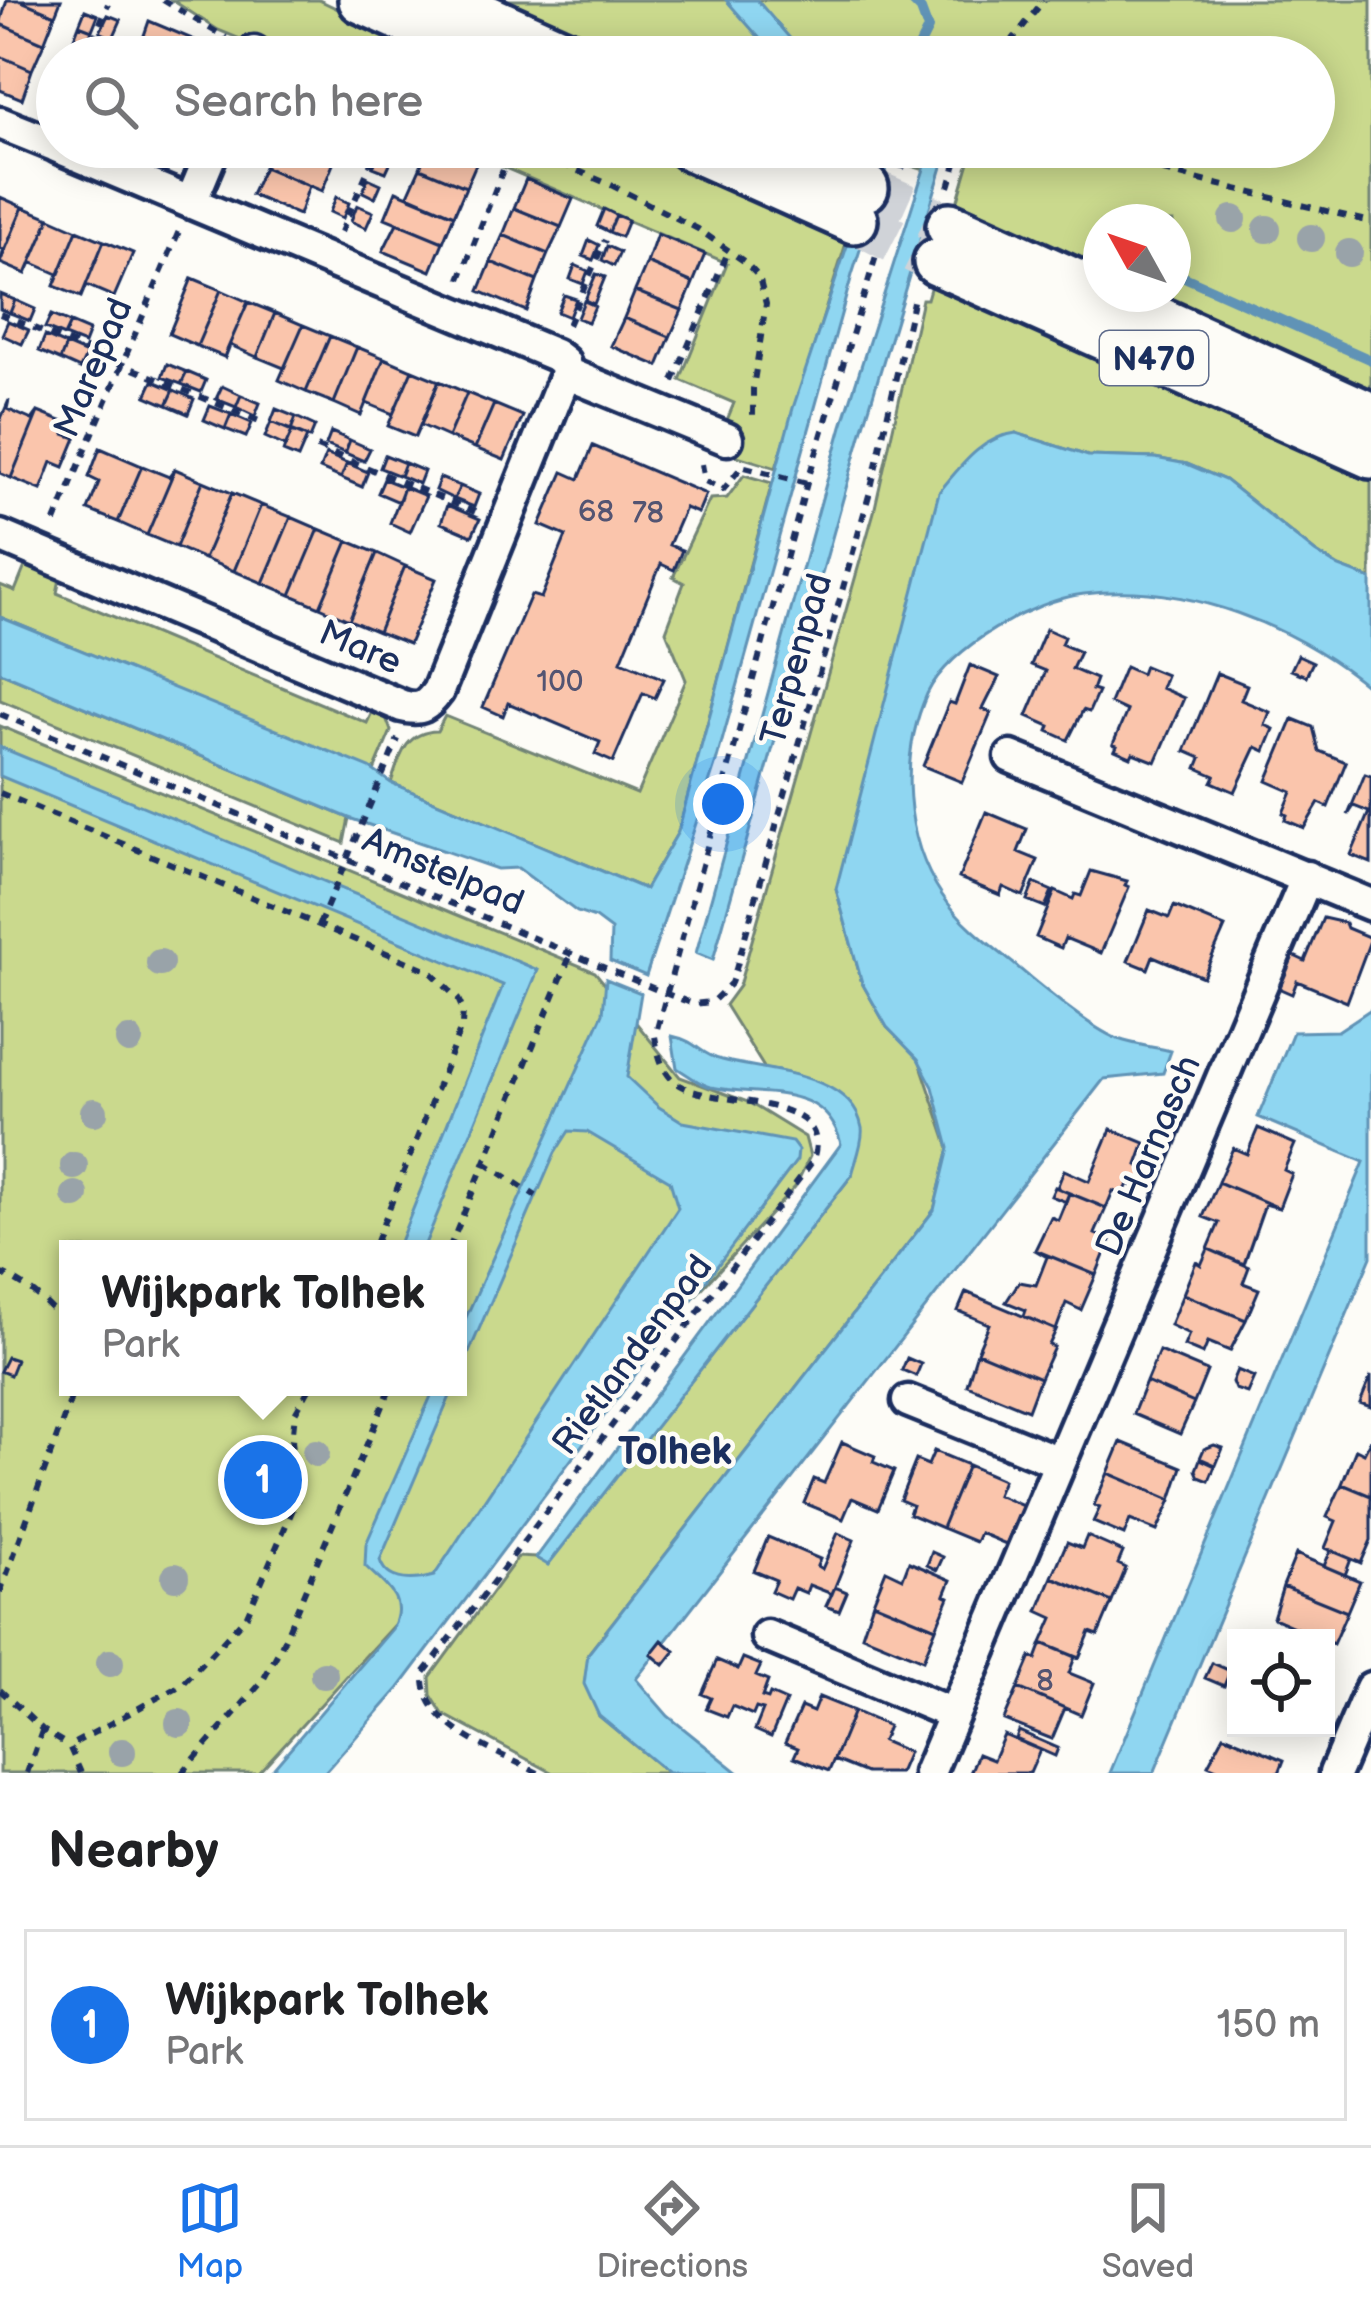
<!DOCTYPE html>
<style>
body{margin:0;font-family:"Balsamiq Sans",sans-serif;background:#f2f2f2;color:#202124}
.controls{position:absolute;right:36px;bottom:36px;display:grid;overflow:hidden;border-radius:0px;box-shadow:0 6px 30px #0003}
.controls button{width:108px;height:108px;display:grid;place-items:center;padding:0;border:0;border-bottom:3px solid #e0e0e0;background:#fff;color:#202124;font:60px sans-serif}
.compass{position:absolute;left:1083px;top:204px;width:108px;height:108px;border-radius:50%;background:#fff;box-shadow:0 6px 30px #0003;rotate:310deg}
.you{position:absolute;left:723px;top:804px;width:42px;height:42px;margin:-30px;border:9px solid #fff;border-radius:50%;background:#1a73e8;box-shadow:0 0 0 18px #1a73e833}
.badge{display:grid;place-items:center;width:78px;height:78px;border-radius:50%;background:#1a73e8;color:#fff;font-size:39px;font-weight:700}
.pin{position:absolute;translate:-50% -50%;border:6px solid #fff;box-shadow:0 3px 12px #0006}
.popup{position:absolute;left:59px;top:1240px;width:408px;height:156px;box-sizing:border-box;display:grid;place-content:center;border-radius:0px;background:#fff;filter:drop-shadow(0 3px 9px #0005);font-size:39px;white-space:nowrap;color:#757577}
.popup b{font-size:45px;color:#202124}
.popup::after{content:'';position:absolute;left:50%;top:100%;margin-left:-24px;border:24px solid transparent;border-top-color:#fff}
.list{margin:0;padding:0;list-style:none}
h2{display:flex;justify-content:space-between;align-items:center;height:156px;margin:0;padding:0 48px;font-size:51px}
h2 small{font-size:39px;font-weight:400;color:#757577}
.list li{display:grid;grid-template-columns:78px 1fr auto;gap:36px;align-items:center;box-sizing:border-box;height:192px;margin:0 24px 24px;padding:0 24px;border:3px solid #e0e0e0;border-radius:0px}
.list b{display:block;font-size:45px;white-space:nowrap}
.list p{margin:0;font-size:39px;white-space:nowrap;color:#757577}
.list em{font-size:39px;font-style:normal;color:#757577}
.icon{flex:none;width:66px;height:66px;fill:none;stroke:currentColor;stroke-width:2;stroke-linecap:round;stroke-linejoin:round}
.map{position:relative;flex:none;width:1371px;height:1773px;overflow:hidden}
.search{position:absolute;background:#fff;box-shadow:0 6px 30px #0003;left:36px;right:36px;top:36px;height:132px;display:flex;align-items:center;gap:30px;box-sizing:border-box;padding:0 42px;border-radius:66px;color:#757577;font-size:45px}
.sheet{height:372px;background:#fff}
nav{display:flex;justify-content:space-around;align-items:center;box-sizing:border-box;height:168px;border-top:3px solid #e0e0e0;background:#fff;font-size:33px;color:#757577}
nav a{display:grid;justify-items:center;gap:6px}
nav .on{color:#1a73e8}
.map>svg:first-child{display:block}
</style>
<div class="map">
<svg width="1371" height="1773" viewBox="0 0 1371 1773">
<rect width="100%" height="100%" fill="#fdfcf7"/>
<filter id="ink" filterUnits="userSpaceOnUse"><feTurbulence type="fractalNoise" baseFrequency=".00833" numOctaves="2"/><feDisplacementMap in="SourceGraphic" scale="24" xChannelSelector="R" yChannelSelector="G"/><feConvolveMatrix kernelMatrix="1 2 1 2 8 2 1 2 1" color-interpolation-filters="sRGB"/></filter>
<g filter="url(#ink)">
<path fill="#cad98d" stroke="#728476" stroke-width="3" fill-rule="evenodd" d="M172,0h147l119,57h-154l-66,-27z
M487,0h884v396l-228,-102h30v-72h-72v53l-146,-65 14,-48 -37,-15h382v-90h-701z
M456,147h176l215,93 -71,228 -52,-16 1,-27 9,-22 -54,-23 47,-117z
M892,147h39l-6,23 -36,-11z
M933,278l438,197v104l-32,-12 -24,-15 -90,-72 -38,-16 -32,-6 -67,-2 -72,-23 -180,456 26,94 25,44 32,32 30,89 -15,62 -346,444 11,62 69,57h-115l-110,-59 -12,-19 -1,-18 88,-120 18,1 12,6 304,-389 -3,-70c-27,-23 -49,-31 -84,-36l-40,-64 14,-19 135,-474 48,-213h5z
M744,475l28,8 -94,349 -33,57 -254,-106c9,-27 14,-51 46,-52l8,-15 192,78 49,-114 -20,-49 18,-48 -11,-6 37,-78 17,-1z
M26,564l34,15 -3,14 310,130 6,-13 12,5 6,16 -17,40 -374,-154v-32l15,6z
M0,672l349,146 -5,25 -344,-143z
M0,726l595,246 85,105 68,25 57,35 5,19 -15,31 -537,586h-258zM68,1249h390v138h-390z"/>
<path fill="#8fd6f1" stroke="#6193b6" stroke-width="3" d="M726,0h31l49,57h-30z
M880,147h12l-3,12 -37,116 -135,484 -71,217 -36,-15 1,-31 -16,-12 -18,-6 -59,-44 -21,1 -148,-51 -349,-146v-55l370,151 21,15 254,106 33,-57 115,-424z
M931,147h17l-87,288 -148,525 -17,-7 146,-527z
M1016,433l72,23 67,2 32,6 38,16 90,72 24,15 32,12v110c-76,-63 -186,-108 -287,-95 -50,6 -135,53 -157,100 -28,63 -23,144 15,201 19,28 47,49 72,69 24,20 77,65 104,75 17,6 36,8 53,12l-8,22 -59,6 -468,600 32,37 71,57h-71l-69,-57 -15,-32 4,-30 346,-444 15,-62 -16,-61 -15,-28 -31,-32 -25,-44 -26,-94 103,-397c22,-26 42,-55 77,-59z
M0,747l538,223 -115,279h-26l106,-264 -503,-209z
M606,979l35,14 -14,84 32,30 24,15 109,20 6,8 -1,10 -398,528 -75,85h-55l123,-144c16,-30 -5,-42 -27,-63l1,-22 69,-157h19l-74,173c7,24 35,21 54,16l244,-368 -8,-27 -83,-49 -18,-1 -14,22 -97,225v-43l145,-322z
M1371,1009v248l-217,516h-44l254,-611 -106,-45 35,-85 45,-1z
M672,1036c25,5 28,19 50,24 41,11 130,12 140,68 2,13 -7,34 -10,47l-304,390 -12,-7 305,-414c-15,-63 -79,-46 -130,-57 -12,-3 -23,-12 -34,-19z"/>
<g fill="none" stroke-linecap="round" stroke-linejoin="round">
<path stroke="#6193b6" stroke-width="10" d="M911,0l10,10 7,19 -11,22
M1173,272l198,88"/>
</g>
<path fill="#fac5ac" stroke="#1b2f5e" stroke-width="3" d="M7,0h12l36,15 -11,28 -44,-19z
M19,0h42l-6,15z
M85,10l13,5 -6,15 -13,-5z
M108,15l13,5 -8,18 -13,-6z
M149,21l48,20 -7,16h-35l-16,-7z
M0,24l44,19 -12,27 -32,-14z
M79,25l13,5 -9,21 -12,-5z
M100,34l12,5 -6,15 -13,-5z
M0,56l32,14 -10,29 -22,-9z
M56,84h1v29l-12,-4z
M272,147h21l40,17 -11,27 -58,-24z
M293,147h33l-5,12 12,5z
M358,147l14,1 -5,13 -13,-5z
M428,147h21l29,12 -12,28 -46,-19z
M380,152l13,5 -7,15 -13,-5z
M264,167l45,19 -10,29 -48,-20z
M420,168l46,19 -12,28 -46,-20z
M368,178l13,6 -6,14 -12,-6z
M526,179l47,20 -12,28 -47,-19z
M396,191l58,24 -11,27 -58,-24z
M0,197l23,10 -23,54 4,-11 -4,-1z
M336,197l13,6 -6,15 -13,-6z
M357,205l16,7 -7,16 -15,-7z
M23,207l27,11 -24,56 -26,-11z
M514,208l47,19 -13,27 -45,-19z
M604,209l12,6 -7,17 -12,-6z
M616,215l12,5 -7,17 -12,-5z
M50,218l27,12 -23,56 4,-12 -27,-12z
M397,223l46,19 -12,29 -48,-20z
M77,230l27,11 -23,56 -27,-11z
M657,234l48,20 -12,29 -46,-20z
M503,235l45,19 -11,27 -46,-19z
M589,240l10,5 -6,15 -10,-4z
M104,241l29,12 -19,44 -28,-12z
M607,246l13,6 -6,14 -12,-6z
M491,262l46,19 -11,30 -47,-20z
M647,263l46,20 -11,27 -47,-19z
M575,265l13,6 -5,13 -13,-5z
M596,274l9,3 -11,27 -9,-4z
M192,278l29,12 -24,56 -28,-12z
M221,290l27,12 -24,55 -27,-11z
M635,291l47,19 -12,27 -46,-19z
M0,294l15,6 -5,13 -10,-4z
M564,295l12,4 -7,18 -12,-5z
M15,300l20,9 -5,12 -20,-8z
M584,301l11,5 -7,16 -11,-4z
M248,302l27,11 -18,44 -27,-12 -5,13 -1,-1z
M275,313l28,12 -19,43 -27,-11z
M51,315l19,8 -6,13 -19,-8z
M624,318l46,19 -12,29 -47,-20z
M8,321l21,9 -7,14 -20,-9z
M70,323l19,8 -5,13 -20,-8z
M303,325l27,11 -24,56 -27,-12z
M45,336l21,9 -6,15 -21,-9z
M330,336l27,11 -23,56 -28,-11z
M66,345l21,9 -7,15 -20,-9z
M357,347l27,11 -23,57 -27,-12z
M384,358l28,12 -19,44 -27,-11z
M167,364l20,8 -6,12 -19,-7z
M412,370l27,11 -24,56 -27,-11z
M187,372l19,8 -5,12 -20,-8z
M153,381l21,9 -7,15 -21,-9z
M439,381l28,12 -19,44 -27,-12z
M222,386l19,9 -5,12 -20,-8z
M174,390l20,9 -6,15 -21,-9z
M467,393l27,11 -19,44 -27,-11z
M241,395l19,8 -5,13 -19,-9z
M9,400l-2,9 25,11 6,-8 -27,66 -11,-5v-52z
M494,404l29,12 -19,44 -29,-12z
M210,406l21,8 -6,15 -21,-9z
M276,409l20,8 -5,13 -20,-8z
M38,412l30,12 -3,10 11,4 -12,29 -12,-5 -11,28 -30,-12z
M231,414l21,9 -6,14 -21,-8z
M296,417l19,9 -5,12 -19,-8z
M271,422l21,9 -9,21 2,-6 -20,-9z
M292,431l15,6 -9,21 -15,-6z
M331,432l19,8 -5,13 -19,-8z
M350,440l20,9 -6,12 -19,-8z
M593,446l113,48 -8,19 -13,-5 -16,37 13,5 -8,20 -13,-6 -40,97 43,18 -9,19 -12,-5 -30,69 -18,-8 5,-12 -92,-39 -5,13 -20,-9 48,-112 10,3 25,-62 -26,-11 23,-53 16,7z
M100,448l42,18 -24,56 -30,-12 11,-28 -10,-5z
M326,454l21,9 -6,15 -21,-9z
M385,455l20,8 -5,13 -20,-8z
M347,463l21,9 -6,15 -21,-9z
M405,463l19,8 -5,13 -19,-8z
M142,466l27,11 6,-8 -28,66 -29,-13z
M175,469l28,12 -27,66 -29,-12z
M440,478l20,8 -6,13 -19,-9z
M384,479l20,8 -5,15 -21,-9z
M203,481l29,12 -28,66 -28,-12z
M460,486l19,8 -5,13 -20,-8z
M404,487l22,9 -16,36 -20,-9z
M232,493l29,12 -27,66 -30,-12z
M261,505l30,12 -28,66 -29,-12z
M447,505l33,14 -8,17 -31,-13z
M291,517l28,12 -28,66 -28,-12z
M319,529l29,12 -28,66 -29,-12z
M348,541l29,12 -28,67 -29,-13z
M377,553l28,13 -27,66 -29,-12z
M405,566l31,13 -27,65 -31,-12z
M1046,629l18,8 -3,7 19,8 -8,17 24,10 -4,11 6,2 -9,20 -6,-2 -15,30 -20,-9 2,-5 -23,-10 19,-45 -15,-6z
M1298,655l15,7 -7,14 -15,-6z
M970,665l29,12 -16,32 8,4 -29,69 -39,-16 26,-64 6,2z
M1144,666l22,9 -5,13 23,10 -28,64 -23,-9 -2,4 -16,-7 2,-4 -4,-2 14,-33 -17,-8 15,-36 16,7z
M1217,673l30,12 -6,15 29,12 -5,13 9,4 -9,22 -9,-4 -21,45 -23,-10 3,-6 -18,-8 4,-10 -16,-7z
M1293,719l20,8 6,24 27,11 -18,45 -9,-4 -15,25 -19,-8 2,-5 -4,-2 9,-21 -25,-11z
M1365,774l6,2v87l-20,-8 18,-43 -15,-6 -6,9z
M986,812l41,17 -9,23 20,8 -15,36 -20,-9 -3,8 -41,-17z
M1091,871l36,10 -2,4 4,2 -28,66 -36,-15 -4,10 -25,-11 19,-46 18,8 2,-5 6,2z
M1034,883l18,8 -7,16 -18,-7z
M1174,906l51,21 -22,50 -50,-21 -5,13 -20,-8 21,-51 20,8z
M1323,918l22,5 2,5 24,10 -24,64 -50,-21 -5,13 -16,-7 14,-33 15,7z
M1258,1128l37,16 -11,26 8,4 -13,34 -61,-26 15,-34 14,6z
M1111,1129l34,14 -8,22 10,5 -7,18 -12,-4 -5,11 -10,-4 -7,17 -49,-20 7,-18 25,11z
M1218,1182l61,26 -14,-4 -21,60 -36,-15 11,-26 -16,-6z
M1055,1187l14,6 -3,9 -15,-6z
M1069,1193l37,15 -11,26 15,6 -14,35 -61,-25 16,-33 7,3z
M1208,1249l41,18 -6,16 16,6 -13,31 -63,-26 13,-32 5,3z
M1035,1250l61,25 -15,35 -15,-7 -10,27 -32,-14 2,-6 -20,-8 13,-20 17,3 11,-28z
M966,1292l90,38 -7,15 5,2 -14,31 -63,-26 12,-28 -31,-13z
M1183,1294l63,26 -16,31 -22,-9 -5,12 -19,-8 5,-12 -19,-9z
M1159,1351l48,20 -13,32 -48,-21z
M977,1352l63,26 -12,32 -61,-25z
M7,1357l9,3 -6,15 -10,-4z
M907,1358l14,6 -5,12 -14,-6z
M1237,1370l17,7 -7,16 -12,-4 -3,-7z
M1371,1376v31l-11,-4z
M1146,1382l48,21 -14,31 -47,-20z
M1370,1441l1,1v54l-29,-12 14,-35 8,4z
M842,1442l33,14 -2,6 21,9 -16,38 -26,-11 -9,21 -39,-16 10,-24 10,4z
M1121,1442l61,25 -11,33 -63,-27z
M1214,1445l9,3 -7,17 -16,-7 4,-9z
M934,1451l34,14 -26,63 -33,-14 3,-9 -12,-5 16,-40 12,5z
M1200,1459l15,7 -6,15 -10,-4 -3,-7z
M968,1465l35,15 -6,15 26,11 -17,38 -26,-11 -4,9 -34,-14z
M1108,1473l63,27 -14,31 -27,-11 -6,15 -31,-13 7,-15 -6,-2z
M1342,1484l29,12v44l-10,23 -36,-15 11,-27 -9,-4z
M838,1533l16,7 -22,54 -23,-9 -3,8 -12,-5 -5,11 -18,-8 5,-11 -22,-9 14,-34 52,22 -3,7 5,3z
M1087,1536l36,16 -5,12 8,4 -14,34 -60,-25 15,-35 15,6z
M1331,1550l20,9 -6,16 -21,-9z
M932,1552l11,5 -6,13 -10,-5z
M1296,1554l64,27 -13,31 -64,-26z
M909,1562l42,18 -6,15 4,2 -13,31 -63,-26 13,-32 17,8z
M1052,1577l60,25 -14,33 -8,-3 -11,26 -37,-15 11,-25 -15,-7z
M1283,1586l64,26 -14,32 -60,-26z
M835,1587l12,5 -8,19 -13,-5z
M873,1602l63,26 -13,32 -61,-25z
M662,1640l13,11 -11,14 -13,-11z
M1042,1643l33,14 -6,16 25,10 -13,32 -63,-27 13,-31 5,2z
M743,1658l18,7 -5,11 12,5 -6,16 6,2 2,-5 16,7 -15,36 -16,-7 8,-20 -7,-2 -3,7 -21,-9 -5,11 -21,-8 5,-11 -9,-4 15,-34 21,9z
M1212,1663l18,8 -6,15 -19,-8z
M1018,1688l47,20 -13,31 -48,-19z
M819,1697l35,14 -25,60 -35,-14 4,-9 -13,-5 16,-36 12,5z
M854,1711l34,15 -6,15 26,11 -9,21h-33l-32,-13 -5,11z
M1019,1731l39,17 -3,8 -39,-17z
M1004,1735l36,15 -10,23h-60l8,-19 15,6z
M1224,1735l60,25 -5,13h-53l-18,-8z"/>
<g fill="none" stroke-linecap="round" stroke-linejoin="round">
<path stroke="#d0d3d8" stroke-width="45" stroke-dasharray="45 22" stroke-linecap="butt" d="M865,188l85,38
M854,220l83,42"/>
<defs>
<path id="minor" d="M252,57l2,-5
M0,123l57,23
M191,202l23,-55
M566,373l161,66
M0,536l402,170c19,5 25,0 36,-15l128,-318 -2,-11 -9,-7 -497,-208
M1011,757l360,148
M908,1401l151,61
M767,1636l186,78
M929,1773l378,-896
M1335,1773l36,-85"/>
<path id="primary" d="M362,0l126,57
M446,0l127,57
M690,147l164,73
M774,147l91,41
M950,226l421,190
M937,262l434,193"/>
</defs>
<use href="#minor" stroke="#1b2f5e" stroke-width="39"/>
<use href="#primary" stroke="#1b2f5e" stroke-width="54"/>
<path stroke="#1b2f5e" stroke-width="6" stroke-dasharray="9 9" stroke-linecap="butt" d="M163,0l63,38
M86,57l22,-53
M999,57l45,-57
M499,147l-1,8 67,10 48,21 85,43 47,33 14,15 7,27 -13,84v29
M1095,147l52,20 224,55
M902,169l5,-22
M949,187l12,-40
M341,232l37,-85
M460,279l48,-122
M0,314l264,109
M568,325l37,-85
M673,381l55,-129
M317,447l158,65
M702,464l3,17 18,9 16,-20
M745,467l62,16
M55,522l124,-291
M0,714l667,280 27,10 18,-2 19,-19 5,-14 135,-481 43,-191
M0,793l430,178 28,28 5,11 -1,15 -89,224
M319,925l79,-186
M485,1163l51,33
M449,1249l122,-295
M0,1273c26,11 54,33 68,58
M0,1593l75,-206
M0,1690l43,40 26,16
M27,1773l15,-42
M81,1773l-12,-27 114,-62 64,-69 52,-120 -7,-54 3,-28 15,-26
M182,1773l80,-91 19,-35 110,-260
M538,1773c-40,-22 -118,-45 -114,-100l388,-511c27,-70 -96,-54 -133,-77 -17,-11 -21,-30 -24,-49l152,-553 69,-227"/>
<use href="#minor" stroke="#fdfcf7" stroke-width="30"/>
<use href="#primary" stroke="#fdfcf7" stroke-width="45"/>
</g>
<g fill="#99a3a9">
<circle cx="1233" cy="219" r="14"/>
<circle cx="1267" cy="229" r="14"/>
<circle cx="1311" cy="238" r="14"/>
<circle cx="1349" cy="253" r="14"/>
<circle cx="160" cy="963" r="14"/>
<circle cx="129" cy="1040" r="14"/>
<circle cx="94" cy="1112" r="14"/>
<circle cx="74" cy="1166" r="14"/>
<circle cx="75" cy="1195" r="14"/>
<circle cx="316" cy="1453" r="14"/>
<circle cx="260" cy="1471" r="14"/>
<circle cx="175" cy="1577" r="14"/>
<circle cx="110" cy="1663" r="14"/>
<circle cx="324" cy="1675" r="14"/>
<circle cx="179" cy="1723" r="14"/>
<circle cx="122" cy="1752" r="14"/>
</g>
</g>
<g text-anchor="middle" stroke-width="9" stroke-linejoin="round" paint-order="stroke">
<g font-size="30" fill="#535472">
<text x="596" y="521">68</text>
<text x="648" y="522">78</text>
<text x="560" y="691">100</text>
<text x="1045" y="1690">8</text>
</g>
<rect fill="#fdfcf7" stroke="#5f6c8c" stroke-width="3" x="1100" y="331" width="108" height="54" rx="9"/>
<g font-size="33" font-weight="bold" fill="#1b2f5e">
<text x="1154" y="370">N470</text>
</g>
<g font-size="36" fill="#1b2f5e" stroke="#fdfcf7">
<text transform="translate(92 367) rotate(-67)" y="13">Marepad</text>
<text transform="translate(361 646) rotate(23)" y="13">Mare</text>
<text transform="translate(795 659) rotate(-74)" y="13">Terpenpad</text>
<text transform="translate(444 870) rotate(23)" y="13">Amstelpad</text>
<text transform="translate(1147 1155) rotate(-67)" y="13">De Harnasch</text>
<text transform="translate(631 1354) rotate(-53)" y="13">Rietlandenpad</text>
</g>
<g font-size="39" font-weight="bold" fill="#1b2f5e" stroke="#fdfcf7">
<text x="675" y="1464">Tolhek</text>
</g>
</g>
</svg>
<div class="controls">
<button><svg class="icon" aria-label="locate" viewBox="0 0 24 24"><circle cx="12" cy="12" r="6"/><path d="M12 2v4M12 18v4M2 12h4M18 12h4"/></svg></button>
</div>
<svg class="compass" viewBox="-18 -18 36 36"><path d="M0-13l5 13h-10z" fill="#e53935"/><path d="M0 13l5-13h-10z" fill="#757577"/></svg>
<div class="you"></div>
<div class="pin badge" style="left:263px;top:1480px">1</div>
<div class="popup"><b>Wijkpark Tolhek</b>Park</div>
<div class="search"><svg class="icon" aria-label="search" viewBox="0 0 24 24"><circle cx="10" cy="10" r="6"/><path d="M15 15l6 6"/></svg>Search here</div>
</div>
<section class="sheet">
<h2>Nearby<small></small></h2>
<ul class="list">
<li><span class="badge">1</span><div><b>Wijkpark Tolhek</b><p>Park</p></div><em>150 m</em></li>
</ul>
</section>
<nav>
<a class="on"><svg class="icon" aria-label="map" viewBox="0 0 24 24"><path d="M3 6l6-2 6 2 6-2v14l-6 2-6-2-6 2zM9 4v14M15 6v14"/></svg>Map</a>
<a><svg class="icon" aria-label="directions" viewBox="0 0 24 24"><path d="M12 3l9 9-9 9-9-9zM9 14v-3h6M13 9l2 2-2 2"/></svg>Directions</a>
<a><svg class="icon" aria-label="saved" viewBox="0 0 24 24"><path d="M7 4h10v16l-5-4-5 4z"/></svg>Saved</a>
</nav>
